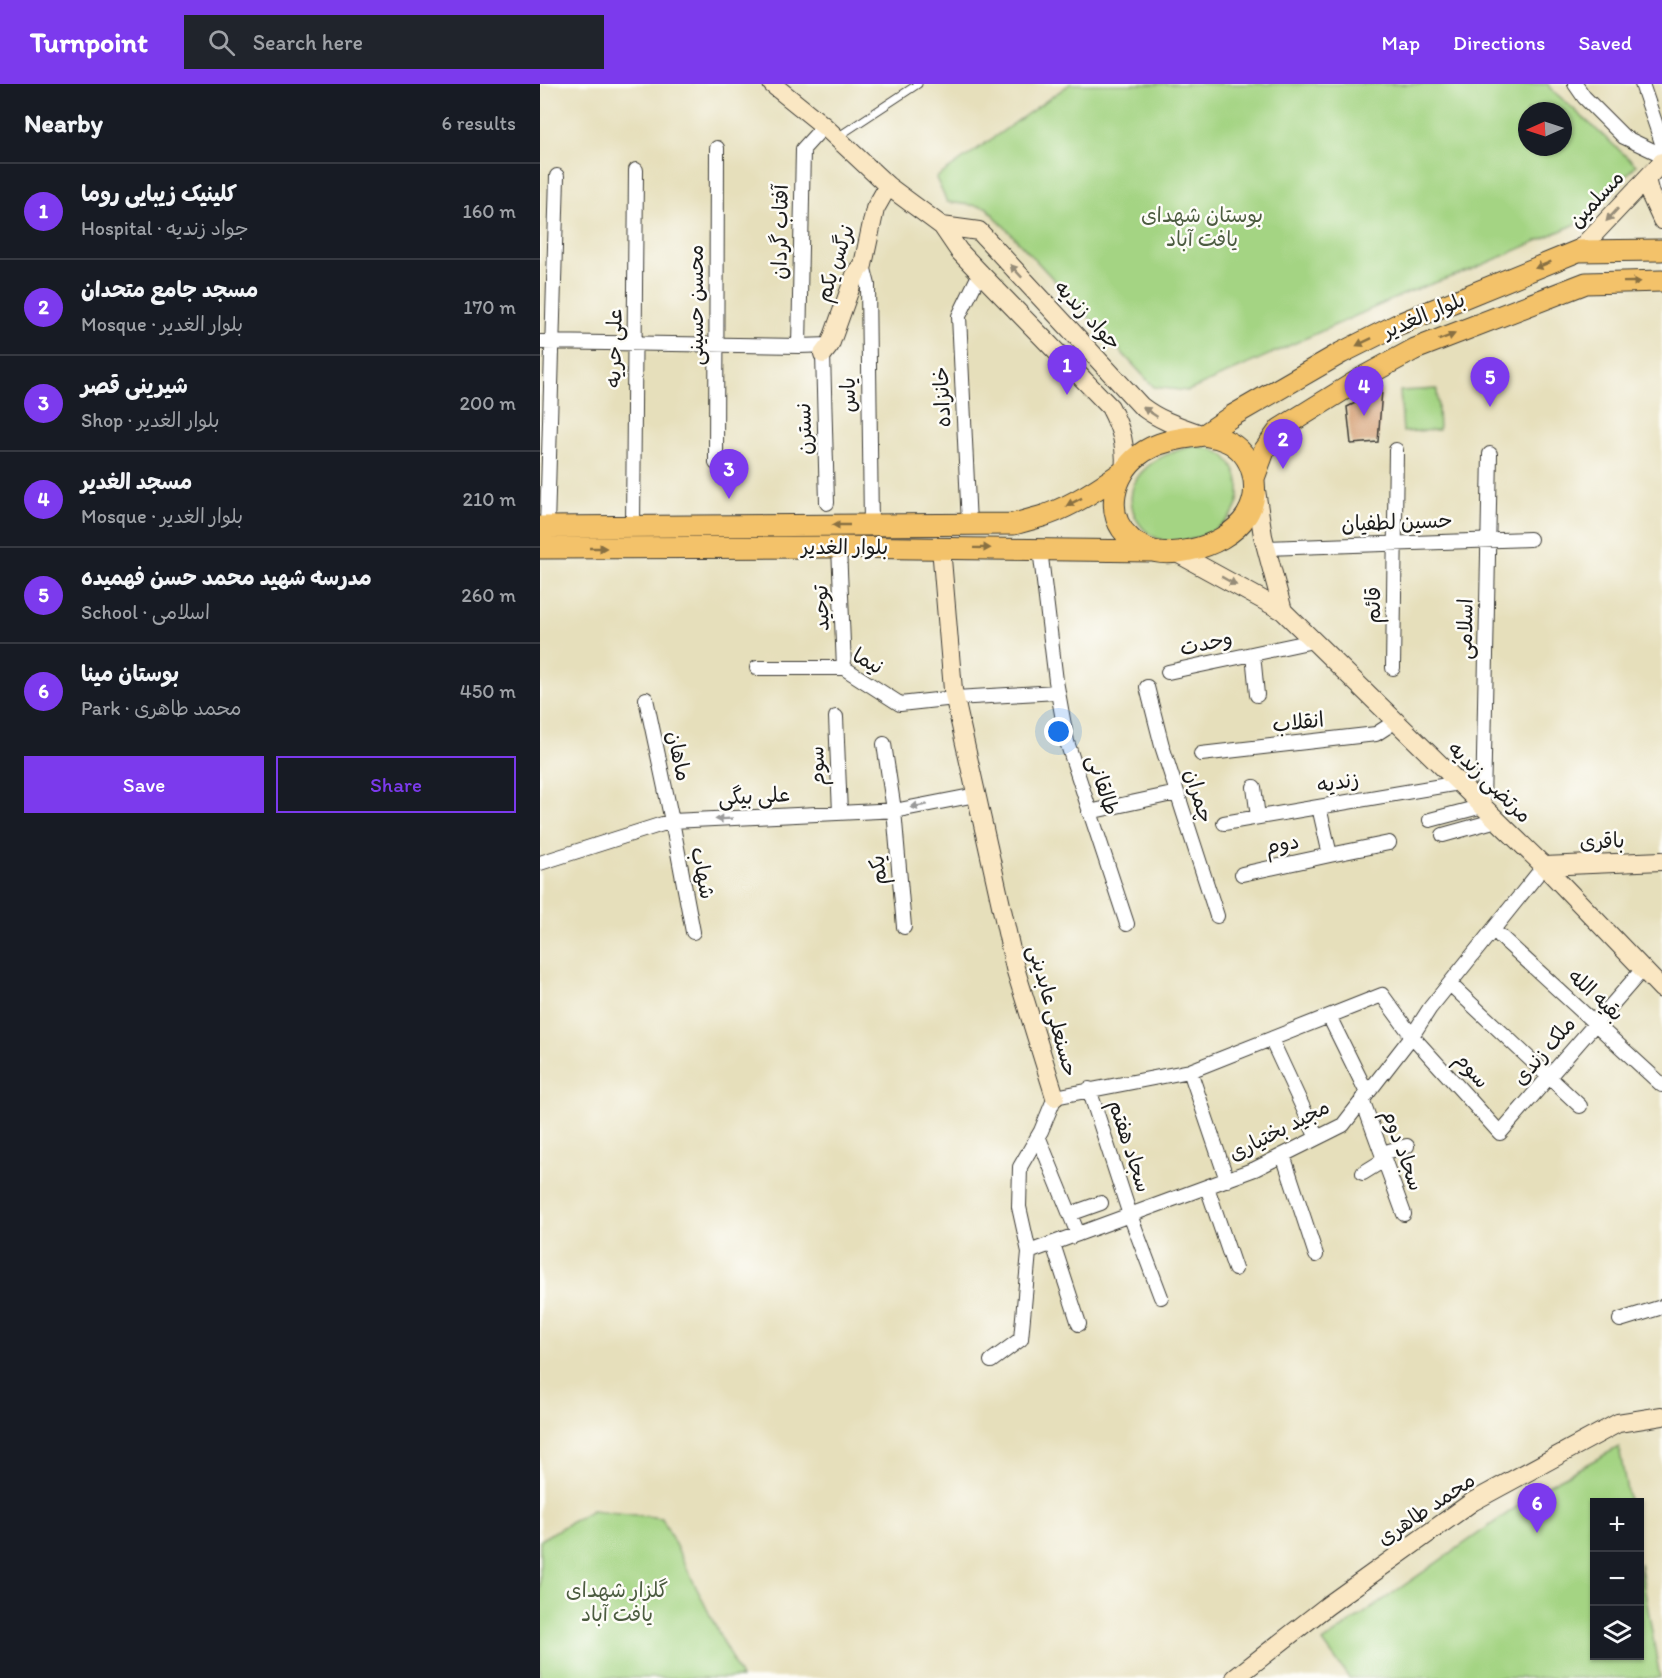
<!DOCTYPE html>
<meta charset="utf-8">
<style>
body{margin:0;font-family:Itim,"Playpen Sans Arabic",sans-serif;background:#20242c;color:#f1f3f6}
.controls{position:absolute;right:18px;bottom:18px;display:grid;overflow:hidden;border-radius:0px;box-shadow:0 2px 4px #0004}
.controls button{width:54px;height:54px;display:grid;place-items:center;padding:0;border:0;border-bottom:2px solid #363941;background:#171b24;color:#f1f3f6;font:30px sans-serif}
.compass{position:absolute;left:978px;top:18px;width:54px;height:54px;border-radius:50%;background:#171b24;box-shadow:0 2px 4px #0004;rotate:267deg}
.you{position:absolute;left:519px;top:648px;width:21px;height:21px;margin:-15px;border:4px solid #fff;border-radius:50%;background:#1a73e8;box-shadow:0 0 0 9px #1a73e833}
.badge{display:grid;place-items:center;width:39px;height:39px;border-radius:50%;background:#7c3aed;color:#fff;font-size:20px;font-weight:700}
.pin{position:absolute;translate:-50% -50px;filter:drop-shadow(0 2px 3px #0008)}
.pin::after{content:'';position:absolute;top:32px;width:21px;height:18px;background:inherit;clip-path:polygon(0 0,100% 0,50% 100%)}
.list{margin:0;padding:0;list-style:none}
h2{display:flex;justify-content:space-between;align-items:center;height:78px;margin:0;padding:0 24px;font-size:26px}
h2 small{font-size:20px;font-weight:400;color:#9ea1a6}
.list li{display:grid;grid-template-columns:39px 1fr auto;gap:18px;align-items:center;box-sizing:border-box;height:96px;padding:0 24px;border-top:2px solid #363941}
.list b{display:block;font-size:22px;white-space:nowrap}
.list p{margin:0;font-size:20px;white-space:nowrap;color:#9ea1a6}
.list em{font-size:20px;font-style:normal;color:#9ea1a6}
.actions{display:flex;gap:12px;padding:18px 24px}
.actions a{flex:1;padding:14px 0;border:2px solid #7c3aed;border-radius:0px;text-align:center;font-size:21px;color:#7c3aed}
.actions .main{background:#7c3aed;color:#fff}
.icon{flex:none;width:33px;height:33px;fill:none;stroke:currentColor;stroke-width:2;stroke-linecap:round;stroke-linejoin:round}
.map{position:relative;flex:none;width:1122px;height:1594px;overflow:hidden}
header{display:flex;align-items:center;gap:36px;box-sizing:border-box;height:84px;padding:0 30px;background:#7c3aed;color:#fff}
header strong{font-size:28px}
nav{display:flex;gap:33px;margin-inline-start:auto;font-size:21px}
.search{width:420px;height:54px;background:#20242c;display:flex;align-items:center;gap:15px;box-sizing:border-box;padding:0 21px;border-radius:0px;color:#9ea1a6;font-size:22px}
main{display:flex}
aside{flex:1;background:#171b24}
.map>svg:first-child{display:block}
</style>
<header>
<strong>Turnpoint</strong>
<div class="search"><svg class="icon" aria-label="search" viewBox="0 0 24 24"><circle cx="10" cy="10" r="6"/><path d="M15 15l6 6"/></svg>Search here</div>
<nav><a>Map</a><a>Directions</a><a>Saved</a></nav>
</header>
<main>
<aside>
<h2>Nearby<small>6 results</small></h2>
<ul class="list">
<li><span class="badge">1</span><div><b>کلینیک زیبایی روما</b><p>Hospital · جواد زندیه</p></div><em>160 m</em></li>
<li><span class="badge">2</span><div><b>مسجد جامع متحدان</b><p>Mosque · بلوار الغدیر</p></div><em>170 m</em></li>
<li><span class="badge">3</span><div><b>شیرینی قصر</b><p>Shop · بلوار الغدیر</p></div><em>200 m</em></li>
<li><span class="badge">4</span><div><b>مسجد الغدیر</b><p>Mosque · بلوار الغدیر</p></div><em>210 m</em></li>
<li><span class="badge">5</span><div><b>مدرسه شهید محمد حسن فهمیده</b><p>School · اسلامی</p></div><em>260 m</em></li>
<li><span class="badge">6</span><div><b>بوستان مینا</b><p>Park · محمد طاهری</p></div><em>450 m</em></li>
</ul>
<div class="actions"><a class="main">Save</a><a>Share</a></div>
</aside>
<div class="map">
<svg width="1122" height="1594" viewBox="0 0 1122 1594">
<rect width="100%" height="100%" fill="#fdfcf7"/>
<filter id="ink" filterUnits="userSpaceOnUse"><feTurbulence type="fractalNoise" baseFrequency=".0167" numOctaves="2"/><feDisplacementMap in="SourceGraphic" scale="12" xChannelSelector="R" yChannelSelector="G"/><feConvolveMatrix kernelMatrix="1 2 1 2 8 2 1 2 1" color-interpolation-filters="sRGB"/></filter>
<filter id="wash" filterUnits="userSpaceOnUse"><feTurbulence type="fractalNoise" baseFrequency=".008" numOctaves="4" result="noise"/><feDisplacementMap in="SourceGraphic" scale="24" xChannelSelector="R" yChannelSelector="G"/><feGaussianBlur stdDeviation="1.35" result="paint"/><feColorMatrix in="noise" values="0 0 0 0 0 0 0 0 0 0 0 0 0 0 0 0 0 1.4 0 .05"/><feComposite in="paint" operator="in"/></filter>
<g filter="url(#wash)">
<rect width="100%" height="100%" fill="#e6dfbb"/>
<path fill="#a4d483" stroke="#607850" stroke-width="1.5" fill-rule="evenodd" d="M530,0h478l2,4 86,77 -53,56 -110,48 -64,23 -221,99 -34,-4 -168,-180 -39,-5 -11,-24zM987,27h36v36h-36z
M897,305l2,41 -36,2 -3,-41z
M653,362c27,1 43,13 46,41 1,10 -2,22 -9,30 -7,8 -16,14 -26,18 -13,6 -25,9 -39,6 -30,-7 -45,-44 -24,-68 14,-16 33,-22 52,-27z
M1079,1363l10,55h-35v154h46v-93l20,115h-311l-26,-36 225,-157z
M52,1426l70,8 79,160h-201v-138z"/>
<g id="blocks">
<path fill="#d8a67e" d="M842,306l-4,52 -27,2 -4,-37z"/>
</g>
</g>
<g filter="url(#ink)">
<use href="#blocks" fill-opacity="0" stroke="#3a3934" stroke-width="1.5"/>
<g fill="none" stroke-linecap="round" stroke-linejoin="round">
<defs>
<path id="lane" d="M299,52l79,-52"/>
<path id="street" d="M1035,0l9,13 40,40 38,18
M1102,0l20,59
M323,181l5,20 3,240
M0,258l259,4 31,-1
M259,262l4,-197 21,-23
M283,270l4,149
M176,379l1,-315
M429,440l-10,-208 21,-43
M93,442l3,-356
M7,443l10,-351
M299,463l5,121
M726,464l264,-9
M500,465l16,132 11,61 60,182
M713,570l4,41
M217,584h87l56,36 55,-6 103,-6
M853,584l3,-218
M628,588l145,-31
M607,603l15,59 55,170
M106,615l26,122 21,111
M296,633l4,96
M344,660l10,66 10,117
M661,670l175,-20 20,-13
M714,703l4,30
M549,728l88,-19
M890,736l53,-14 7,-352
M684,739l235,-40
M903,751l54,-15
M790,771l59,-12
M0,779l132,-42 227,-11 77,-15
M702,790l88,-19 -11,-48
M960,852l162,149
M910,900l130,122
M789,932l38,77
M731,955l46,99
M650,987l37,109
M549,1005l41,126 31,82
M822,1015l42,115
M498,1052l40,98
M842,1069l25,-7
M743,1071l33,100
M823,1089l21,-13
M667,1103l28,82
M530,1130l31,-11
M513,1160l26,80
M489,1168l226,-83 88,-44 69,-89 18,-28 114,-142
M1080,1236l42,-13
M451,1277l30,-22 8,-87 -10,-45 1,-40 21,-36 14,-34 135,-26 192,-76 30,41 88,97 143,-164"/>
<path id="secondary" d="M232,0l52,42 64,60 54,40 17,25 21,22 130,134c11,21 17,40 14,64
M1106,95l4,15 12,26
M402,142l37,5 162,175c19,15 40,21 63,29
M1038,167l84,-89
M283,270l7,-9 25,-70 8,-10 12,-56 13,-23
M716,406l7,46 20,75
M401,463l12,143 62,278 40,129
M637,469l106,58 261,255 118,123
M1004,782l118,-5
M695,1594l92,-72 145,-104 146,-79 44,-7"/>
<path id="primary" d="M664,351l28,-19 109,-63 58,-29 179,-73 84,-1
M664,351c7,1 15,3 22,6 28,12 36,49 21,74 -12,19 -36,31 -57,35 -14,3 -31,5 -45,-2 -5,-3 -11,-5 -15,-10 -27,-23 -16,-64 9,-83 18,-14 43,-17 65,-20z
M714,394l10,-27 16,-22 87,-54 48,-26 171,-66 76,-2
M0,443l474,-3c11,-3 22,-6 32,-9 28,-10 53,-27 78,-44
M0,464l299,-1 312,4"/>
</defs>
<use href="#lane" stroke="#3a3934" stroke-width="9"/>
<use href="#street" stroke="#3a3934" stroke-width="16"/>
<use href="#secondary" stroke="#3a3934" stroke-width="20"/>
<use href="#primary" stroke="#3a3934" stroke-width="23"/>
<use href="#lane" stroke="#fff" stroke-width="7"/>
<use href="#street" stroke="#fff" stroke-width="14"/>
<use href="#secondary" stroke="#fae7c3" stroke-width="18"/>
<use href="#primary" stroke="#f3c26a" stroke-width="21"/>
</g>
<defs><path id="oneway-solid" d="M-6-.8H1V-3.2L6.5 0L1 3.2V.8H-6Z" transform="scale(1.5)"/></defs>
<g fill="#968c78">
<use href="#oneway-solid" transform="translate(1072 131) rotate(133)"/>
<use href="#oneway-solid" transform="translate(476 187) rotate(-133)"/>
<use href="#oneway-solid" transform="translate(610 328) rotate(-146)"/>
<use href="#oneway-solid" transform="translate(689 497) rotate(29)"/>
</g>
<g fill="#886f43">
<use href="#oneway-solid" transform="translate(1003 181) rotate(158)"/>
<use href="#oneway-solid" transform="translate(1092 198) rotate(-1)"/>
<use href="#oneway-solid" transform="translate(907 253) rotate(-21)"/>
<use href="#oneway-solid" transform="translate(824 258) rotate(154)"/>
<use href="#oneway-solid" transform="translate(534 418) rotate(153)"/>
<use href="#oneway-solid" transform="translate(301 441) rotate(180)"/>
<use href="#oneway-solid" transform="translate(58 464)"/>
<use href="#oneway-solid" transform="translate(442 464) rotate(1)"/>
</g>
<g fill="#999">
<use href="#oneway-solid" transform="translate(379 722) rotate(170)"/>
<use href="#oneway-solid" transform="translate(184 735) rotate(177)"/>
</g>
</g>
<g text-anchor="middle" stroke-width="5" stroke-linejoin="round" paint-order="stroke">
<g font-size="21" fill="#1c1c1c" stroke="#fdfcf7">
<text transform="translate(1056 115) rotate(-47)" y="7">مسلمین</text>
<text transform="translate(240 148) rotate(-89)" y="7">آفتاب گردان</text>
<text transform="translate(295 179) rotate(-71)" y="7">نرگس یکم</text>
<text transform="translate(156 221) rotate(-90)" y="7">محسن حسینی</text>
<text transform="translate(548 231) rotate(47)" y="7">جواد زندیه</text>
<text transform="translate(884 231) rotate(-23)" y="7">بلوار الغدیر</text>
<text transform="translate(74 264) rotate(-89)" y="7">علی حریه</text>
<text transform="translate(308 311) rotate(-91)" y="7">یاس</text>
<text transform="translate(402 313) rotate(-93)" y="7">خانزاده</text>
<text transform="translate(264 345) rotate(-92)" y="7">نسترن</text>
<text transform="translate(857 438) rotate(-2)" y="7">حسین لطفیان</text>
<text x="305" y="470">بلوار الغدیر</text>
<text transform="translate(833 521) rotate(-89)" y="7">قائم</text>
<text transform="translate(281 524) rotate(-92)" y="7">توحید</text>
<text transform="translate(925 545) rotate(-89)" y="7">اسلامی</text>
<text transform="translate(666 559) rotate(-12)" y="7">وحدت</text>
<text transform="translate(328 577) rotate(28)" y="7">نیما</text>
<text transform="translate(758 638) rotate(-6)" y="7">انقلاب</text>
<text transform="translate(139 672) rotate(78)" y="7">ماهان</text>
<text transform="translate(277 682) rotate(-92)" y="7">سوم</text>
<text transform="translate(798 698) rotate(-10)" y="7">زندیه</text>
<text transform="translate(950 698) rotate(44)" y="7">مرتضی زندیه</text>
<text transform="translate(563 701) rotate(72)" y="7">طالقانی</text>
<text transform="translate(214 712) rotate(-3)" y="7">علی بیگی</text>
<text transform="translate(659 712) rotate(73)" y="7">چمران</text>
<text transform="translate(1062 757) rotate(-2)" y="7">باقری</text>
<text transform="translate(742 760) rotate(-12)" y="7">دوم</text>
<text transform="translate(338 786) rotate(-95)" y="7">یکم</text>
<text transform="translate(163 789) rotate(79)" y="7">شهاب</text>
<text transform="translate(1056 911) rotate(42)" y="7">بقیه الله</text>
<text transform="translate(513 926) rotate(74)" y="7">حسنعلی عابدینی</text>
<text transform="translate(1004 967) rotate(-49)" y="7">ملک زندی</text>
<text transform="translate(932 986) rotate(48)" y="7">سوم</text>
<text transform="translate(739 1046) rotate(-27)" y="7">مجید بختیاری</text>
<text transform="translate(590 1062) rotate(72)" y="7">سجاد هفتم</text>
<text transform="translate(863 1066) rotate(70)" y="7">سجاد دوم</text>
<text transform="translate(886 1425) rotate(-34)" y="7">محمد طاهری</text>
</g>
<g font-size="21" fill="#4c5c40" stroke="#fdfcf7">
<text x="662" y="138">بوستان شهدای<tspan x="662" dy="24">یافت آباد</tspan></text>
<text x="77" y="1513">گلزار شهدای<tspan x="77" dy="24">یافت آباد</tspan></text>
</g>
</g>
</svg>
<div class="controls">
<button>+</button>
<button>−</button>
<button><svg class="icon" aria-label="layers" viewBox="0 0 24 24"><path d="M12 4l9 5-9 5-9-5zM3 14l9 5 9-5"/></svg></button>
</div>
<svg class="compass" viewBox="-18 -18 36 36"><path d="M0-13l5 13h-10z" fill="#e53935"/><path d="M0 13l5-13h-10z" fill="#9ea1a6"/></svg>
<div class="you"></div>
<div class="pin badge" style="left:527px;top:311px">1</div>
<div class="pin badge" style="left:743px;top:385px">2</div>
<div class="pin badge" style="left:189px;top:415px">3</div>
<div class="pin badge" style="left:824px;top:332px">4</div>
<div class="pin badge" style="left:950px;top:323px">5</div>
<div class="pin badge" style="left:997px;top:1449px">6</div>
</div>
</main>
